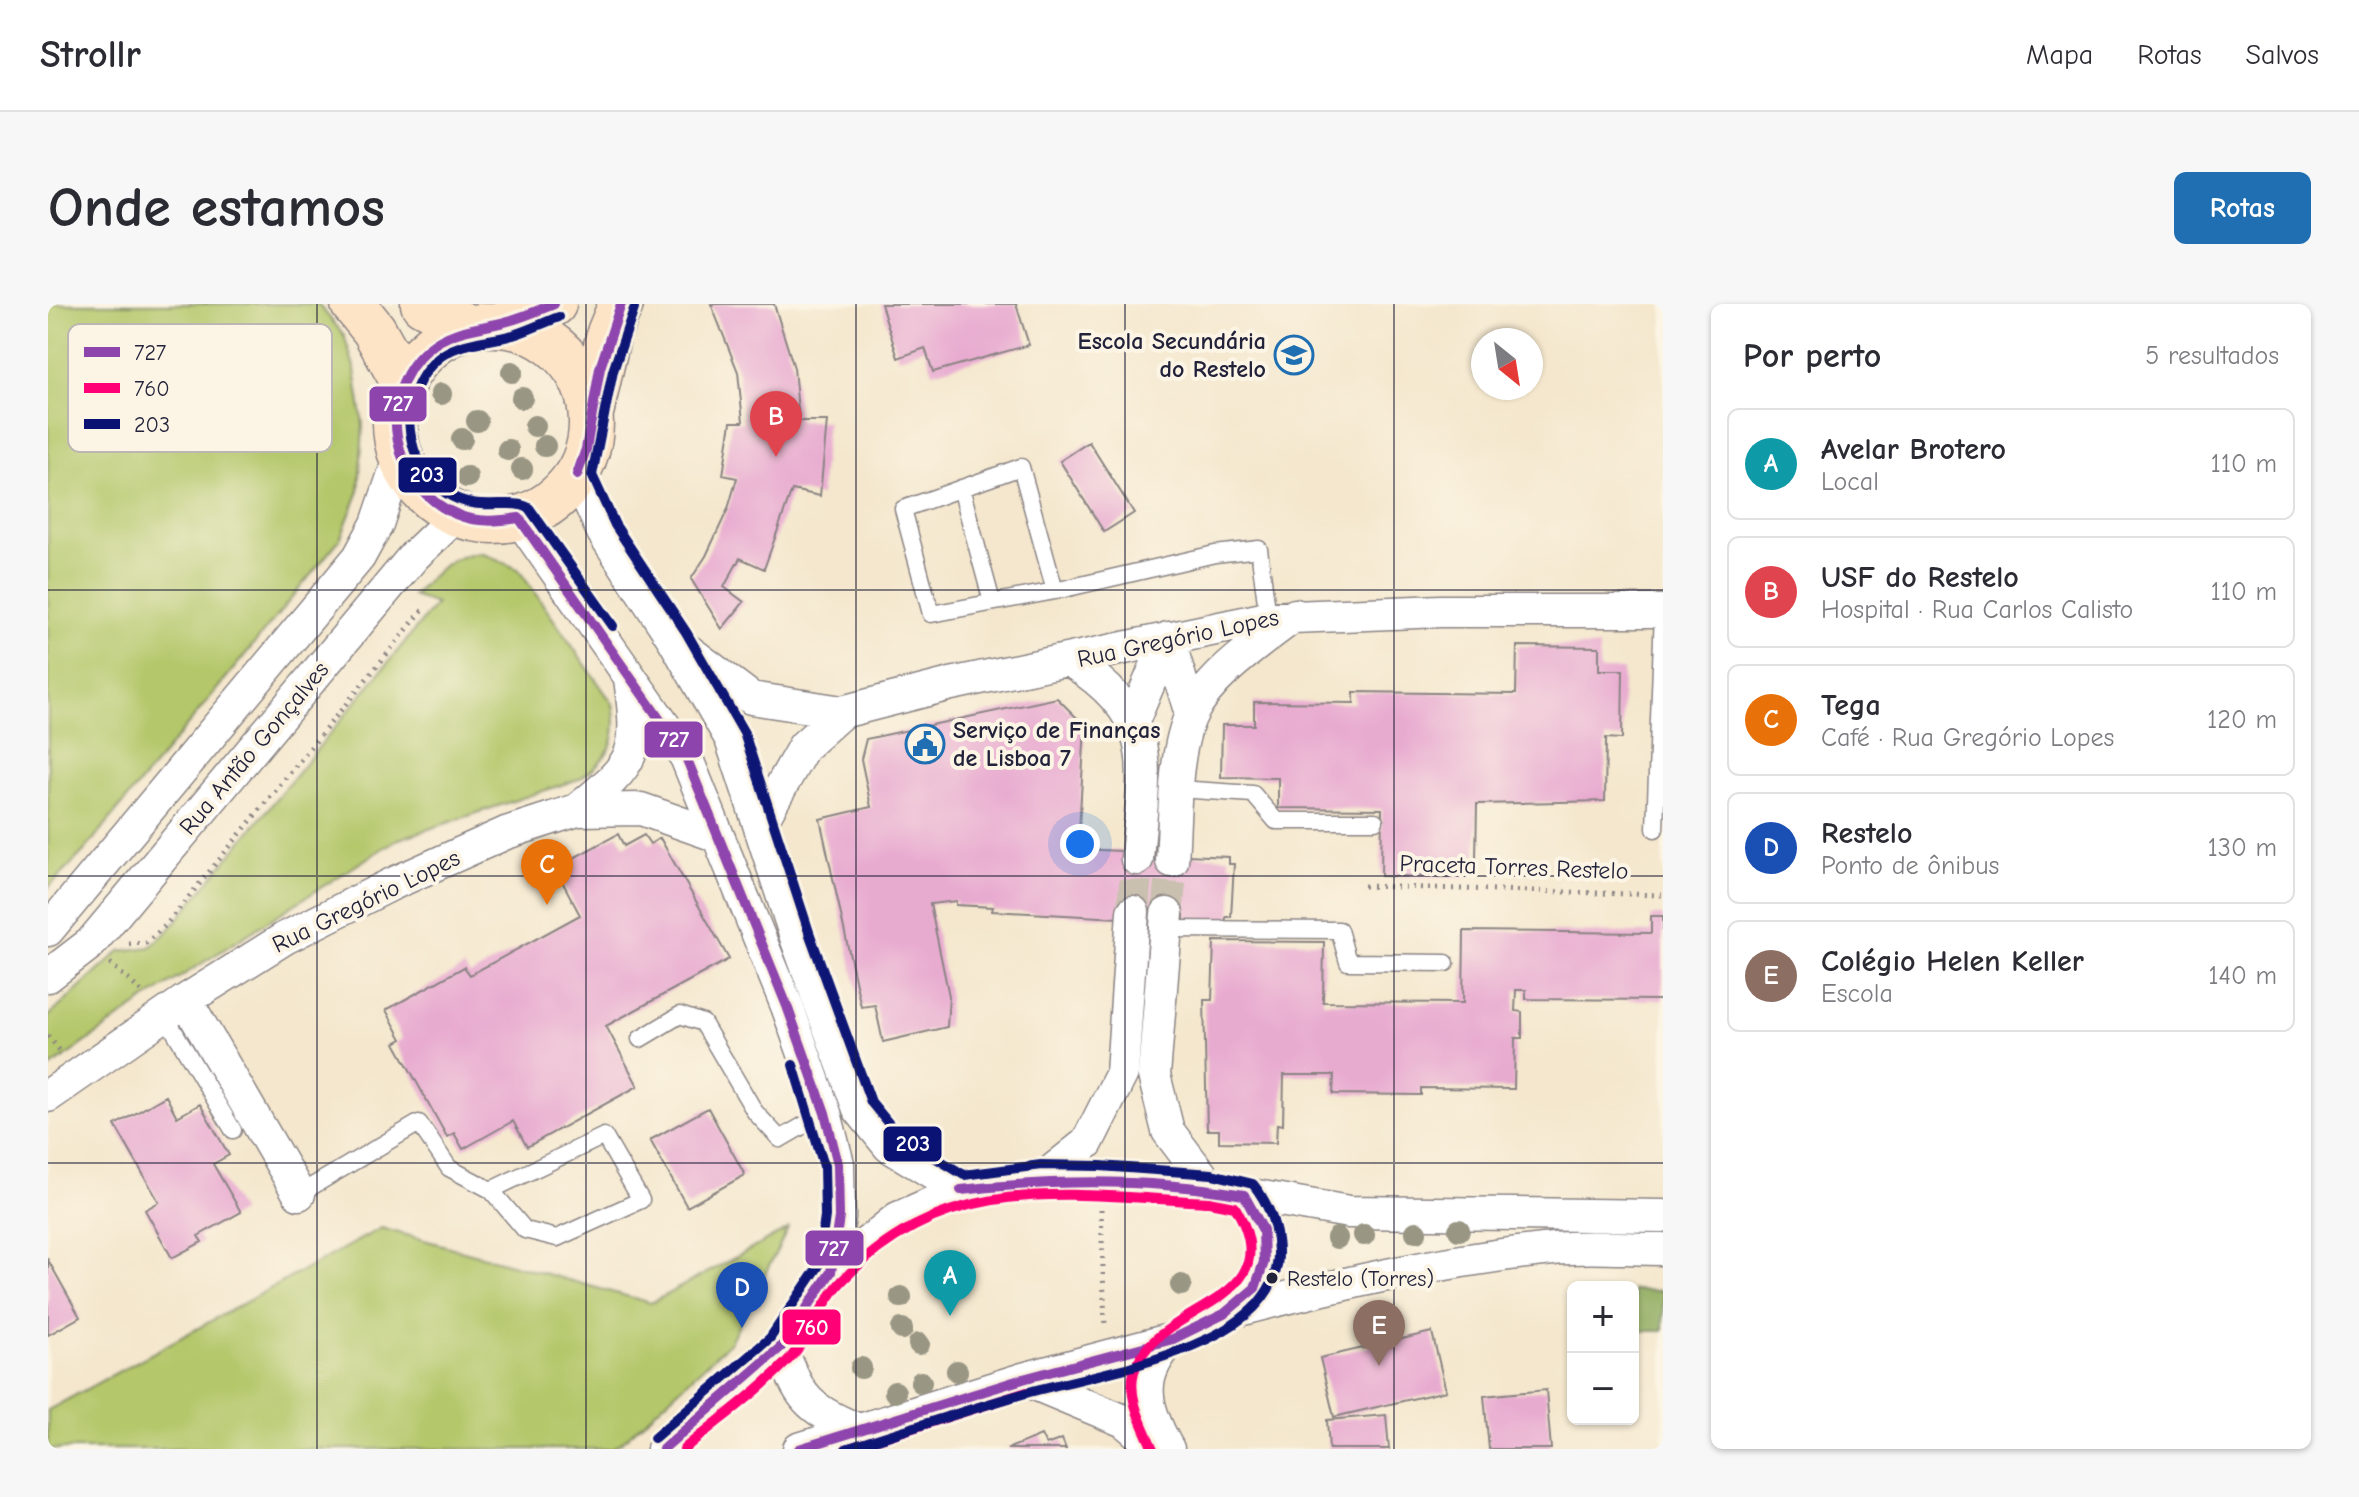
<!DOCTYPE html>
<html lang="pt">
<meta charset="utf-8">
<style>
body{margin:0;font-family:"Comic Neue",sans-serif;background:#f7f7f7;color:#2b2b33}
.controls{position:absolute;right:24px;bottom:24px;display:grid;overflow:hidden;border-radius:12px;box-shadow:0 2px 6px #0004}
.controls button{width:72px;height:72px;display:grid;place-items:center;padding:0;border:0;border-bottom:2px solid #e1e1e2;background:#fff;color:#2b2b33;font:40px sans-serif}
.compass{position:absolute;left:1423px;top:24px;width:72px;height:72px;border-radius:50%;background:#fff;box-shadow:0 2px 6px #0004;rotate:150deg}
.you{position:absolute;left:1032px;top:540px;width:28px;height:28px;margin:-20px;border:6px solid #fff;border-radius:50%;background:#1a73e8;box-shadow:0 0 0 12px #1a73e833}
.badge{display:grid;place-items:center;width:52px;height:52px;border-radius:50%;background:#1f6fb2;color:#fff;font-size:26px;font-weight:700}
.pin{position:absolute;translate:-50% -66px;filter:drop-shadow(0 2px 4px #0008)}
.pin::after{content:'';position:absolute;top:42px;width:28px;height:24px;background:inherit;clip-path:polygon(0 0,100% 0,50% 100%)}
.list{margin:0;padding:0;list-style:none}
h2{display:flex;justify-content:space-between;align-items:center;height:104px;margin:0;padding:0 32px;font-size:34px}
h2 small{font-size:26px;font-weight:400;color:#7c7c81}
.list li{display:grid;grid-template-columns:52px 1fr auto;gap:24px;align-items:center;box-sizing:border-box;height:112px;margin:0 16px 16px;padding:0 16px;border:2px solid #e1e1e2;border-radius:12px}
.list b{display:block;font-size:30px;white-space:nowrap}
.list p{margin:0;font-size:26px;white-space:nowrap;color:#7c7c81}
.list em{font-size:26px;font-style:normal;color:#7c7c81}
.map{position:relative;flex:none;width:1615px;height:1145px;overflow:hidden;border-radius:12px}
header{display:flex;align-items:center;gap:48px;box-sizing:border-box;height:112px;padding:0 40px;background:#fff;border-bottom:2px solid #e1e1e2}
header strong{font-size:38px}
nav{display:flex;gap:44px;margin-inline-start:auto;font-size:28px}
.intro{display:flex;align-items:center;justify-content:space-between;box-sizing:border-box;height:192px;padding:0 48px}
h1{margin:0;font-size:56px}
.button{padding:20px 36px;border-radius:12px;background:#1f6fb2;color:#fff;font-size:28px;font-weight:700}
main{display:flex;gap:48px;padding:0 48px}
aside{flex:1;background:#fff;border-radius:12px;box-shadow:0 2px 6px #0004}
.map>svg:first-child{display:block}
</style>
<header>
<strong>Strollr</strong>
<nav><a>Mapa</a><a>Rotas</a><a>Salvos</a></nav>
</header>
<div class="intro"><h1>Onde estamos</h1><a class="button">Rotas</a></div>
<main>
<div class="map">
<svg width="1615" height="1145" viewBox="0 0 1615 1145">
<rect width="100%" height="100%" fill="#fcf5e5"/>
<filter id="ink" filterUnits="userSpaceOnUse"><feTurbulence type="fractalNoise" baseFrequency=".0125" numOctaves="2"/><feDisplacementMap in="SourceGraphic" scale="16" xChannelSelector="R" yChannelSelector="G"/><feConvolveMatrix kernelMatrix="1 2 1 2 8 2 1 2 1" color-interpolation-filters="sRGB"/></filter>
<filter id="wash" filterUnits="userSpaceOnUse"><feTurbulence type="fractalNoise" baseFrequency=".006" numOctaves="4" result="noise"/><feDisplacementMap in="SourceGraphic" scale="32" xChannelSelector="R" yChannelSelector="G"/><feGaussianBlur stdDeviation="1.8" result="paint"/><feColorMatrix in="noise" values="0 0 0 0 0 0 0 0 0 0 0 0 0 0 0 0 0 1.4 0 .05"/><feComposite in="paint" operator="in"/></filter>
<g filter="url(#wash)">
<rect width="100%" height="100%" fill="#f4e7cd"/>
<path fill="#b4c76b" stroke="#6b7453" stroke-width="2" d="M0,0h270l26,31 11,35 8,55 -4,66 -19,48 -255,311 -37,38z
M433,249l37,16 95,135c7,36 -4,55 -34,75l-183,61 -244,155 -104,74v-52l72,-66 30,-4 19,-17 267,-326 -23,-8c21,-23 36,-41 68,-43z
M333,924l270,75 137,-74 -58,113 -108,100 -12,7h-562v-39z"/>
<path fill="#8fac5f" stroke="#58674d" stroke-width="2" d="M1585,986l30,1v40h-30z"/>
<g id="blocks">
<path fill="#e8abd0" d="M663,0h63l20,64 5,53h28l-7,75 -28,-6 -28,79 -24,-11 -16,29 20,15 -22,27 -31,-50 15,-23 22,-47 9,-31 -14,-3 8,-53h12l-5,-50z
M833,0h135l13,41 -96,27 -8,-24 -27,10z
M1041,138l45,71 -30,19 -44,-71z
M1469,342l82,1v23h24l-1,69 -16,-1 -1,63 -128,3 -1,55h-10l-1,18 -84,-1 1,-67 -104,-1v-30l-57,-1 1,-52h32v-23l100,1v-11l162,2z
M1009,394l28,28 -7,123 44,2 15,8 50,3 1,-7 41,2v7h5l-3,53h-5l-1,7 -41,-2v-7l-65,-3 -1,6 -126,-7 1,-4 -37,-2v-4l-26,3 19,92 -2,31 -64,15 -8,-37 -14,2 -41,-188 51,-12 -10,-48 5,-20z
M570,530l6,12 20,-11 6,9 10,-6 69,121 -123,67 32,60 -111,61 -14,-26 -50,28 -9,-16 -7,4 -52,-94 7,-4 -16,-29 78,-43 6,8 110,-60 -25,-47z
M1603,612h12v84l-137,-1v-9h-10l-1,21 7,1v26h-7l-1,51 -93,-1v7l-88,-1 1,-19h-50l-1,50 -6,-1 -1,19 -57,-1v-12h-12l-3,-130h8l2,-59 110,1 -1,60 140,1 1,-72 187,2z
M118,792l11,21 23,-13 29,51 -16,9 28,48 -43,24 4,6 -30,16 -27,-48 14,-8 -44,-77z
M660,804l37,67 -58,32 -37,-67z
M0,956l32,57 -32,18z
M1384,1028l14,59 -112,26 -14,-59z
M1498,1086l5,59h-62l-5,-53z
M1338,1111l3,34h-60l-2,-29z
M993,1131l5,10 16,-6 4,10h-59z"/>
</g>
</g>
<g filter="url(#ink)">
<use href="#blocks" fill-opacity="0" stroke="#8b8484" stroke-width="2"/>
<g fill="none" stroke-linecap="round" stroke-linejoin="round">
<path stroke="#cac0b0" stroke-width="32" stroke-dasharray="32 16" stroke-linecap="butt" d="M1085,608l4,-53
M1119,610l5,-53"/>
<defs>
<path id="service" d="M913,184l31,114
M1007,287l-34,-124 -118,42 28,105 124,-23 160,-37 44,-5 9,69
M1130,485l75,5 23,27h99
M1607,525l8,-218
M1118,625l173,1 9,32 98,1
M116,710l69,116
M592,735l40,-24 23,8 52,89 25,27 45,-26
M251,890l120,-71 30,45 42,22 113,-54 37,64 -84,38 -32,-8 -34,-40"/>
<path id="minor" d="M529,171l26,57 71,108 57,99 66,201 62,169 30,37 72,44
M471,214l167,239 101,249 38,107 13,51 1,53 -8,55
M1120,334l23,76
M626,336l77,58 91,14 109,-28 317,-66 173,-7h222
M1023,357c90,58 73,105 66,198
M1085,417l35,-83
M529,506c60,-49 63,-55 53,-132
M713,518l43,-76 38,-34
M1124,557c3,-42 1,-110 20,-148 19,-39 69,-71 103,-98
M1119,610l-13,161 14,56 43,57
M0,626l311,-373 18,-33 23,-68
M0,672l43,-33 323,-387 43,-41
M138,696l113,194
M0,792l138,-96 99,-62 107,-54 114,-51 71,-23 64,-1 74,26
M994,875l45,-36 35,-70 11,-161
M1183,1008c107,-28 213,-52 322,-63 36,-4 74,0 110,0
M733,1043c19,51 24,60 75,82
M975,1075l101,42 33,28
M615,1145l118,-102 50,-75 67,-54 63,-28 81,-11 58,1 111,8 138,24 314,4
M751,1145l224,-70 150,-40 51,-25 31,-26 9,-26 -1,-32 -19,-35
M1120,1145c-24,-43 -32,-73 5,-110"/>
<path id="secondary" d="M305,0l21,26 29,52
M375,0l45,23
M453,20l53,-20
M347 119a98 98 0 1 1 196 0a98 98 0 1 1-196 0Z
M544,105l17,-76 12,-29"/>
</defs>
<use href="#service" stroke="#8b8484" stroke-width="19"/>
<use href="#minor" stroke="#8b8484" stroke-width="35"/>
<use href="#secondary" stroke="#8b8484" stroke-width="47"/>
<path stroke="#8b8484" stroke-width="5" stroke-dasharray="2 6" stroke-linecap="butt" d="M1316,582l299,9
M81,640l17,-1 19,-17 261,-320
M62,659l34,31
M0,732l13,16
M1053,905l4,118"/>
<use href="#service" stroke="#fff" stroke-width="16"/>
<use href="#minor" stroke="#fff" stroke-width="32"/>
<use href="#secondary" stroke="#fee4c6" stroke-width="44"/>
<defs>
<path id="bus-1" d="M529,171l9,-26 14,-81 21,-64
M471,214l167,239 101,249 38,107 13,51 1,53 -8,55 -50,75 -118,102
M471,214c-20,3 -42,5 -61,-3 -66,-26 -85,-119 -30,-166 23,-20 52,-20 80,-28 16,-4 31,-11 46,-17
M751,1145l224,-70 150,-40 51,-25 31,-26 9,-26 -1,-32 -19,-35c-95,-17 -188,-16 -283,-5"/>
<path id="bus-2" d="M636,1145c35,-30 76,-58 107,-92 20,-22 30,-54 51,-76 106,-111 230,-86 367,-79l26,5c60,100 -81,94 -101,165 -7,26 9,54 19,77
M798,1145l181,-57"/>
<path id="bus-3" d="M586,5l-21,62 -21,104 23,50 71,107 58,101 66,202 61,167 27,33 66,40 77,-10 59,1 112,8 41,10c16,20 24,42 25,67 3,98 -181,121 -252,142 -60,17 -120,37 -180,56
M511,13c-16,6 -30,13 -46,18 -18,5 -37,6 -54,12 -34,11 -53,50 -49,84 3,24 15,48 36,62 32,21 64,4 83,15l84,118
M606,1134l116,-100 48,-71 7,-51 -1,-50 -31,-101"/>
</defs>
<use href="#bus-1" stroke="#fcf5e5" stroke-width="16"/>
<use href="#bus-2" stroke="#fcf5e5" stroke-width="16"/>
<use href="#bus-3" stroke="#fcf5e5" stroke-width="16"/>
<use href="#bus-1" stroke="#8e44ad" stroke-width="10"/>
<use href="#bus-2" stroke="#f07" stroke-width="10"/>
<use href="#bus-3" stroke="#0a1274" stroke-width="10"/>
</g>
<g fill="#999684">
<circle cx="464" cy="68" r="11"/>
<circle cx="393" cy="90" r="11"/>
<circle cx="474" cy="94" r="11"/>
<circle cx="429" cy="117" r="11"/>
<circle cx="487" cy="122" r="11"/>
<circle cx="414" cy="135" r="11"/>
<circle cx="497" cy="142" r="11"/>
<circle cx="460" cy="146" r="11"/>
<circle cx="474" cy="165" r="11"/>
<circle cx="419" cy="173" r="11"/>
<circle cx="1411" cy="926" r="11"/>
<circle cx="1368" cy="928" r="11"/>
<circle cx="1316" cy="931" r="11"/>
<circle cx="1289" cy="934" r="11"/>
<circle cx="1133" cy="981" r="11"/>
<circle cx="853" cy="993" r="11"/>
<circle cx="854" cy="1025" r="11"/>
<circle cx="871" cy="1040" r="11"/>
<circle cx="813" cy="1064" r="11"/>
<circle cx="909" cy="1067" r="11"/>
<circle cx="873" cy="1078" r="11"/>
<circle cx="847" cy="1088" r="11"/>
</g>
</g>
<path fill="none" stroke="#22223b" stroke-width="2" stroke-opacity="0.55" d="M269,0v1145M538,0v1145M808,0v1145M1077,0v1145M1346,0v1145M0,286h1615M0,572h1615M0,859h1615"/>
<defs>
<symbol id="school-ring" viewBox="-11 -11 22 22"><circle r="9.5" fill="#fcf5e5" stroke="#1f6fb2" stroke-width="1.5"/><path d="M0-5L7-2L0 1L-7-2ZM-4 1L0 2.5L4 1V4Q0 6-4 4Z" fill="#1f6fb2"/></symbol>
<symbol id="civic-ring" viewBox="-11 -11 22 22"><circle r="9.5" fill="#fcf5e5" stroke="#1f6fb2" stroke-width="1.5"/><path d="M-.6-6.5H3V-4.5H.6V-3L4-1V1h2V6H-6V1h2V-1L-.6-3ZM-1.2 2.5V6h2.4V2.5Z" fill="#1f6fb2"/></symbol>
</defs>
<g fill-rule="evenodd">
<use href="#school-ring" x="1224" y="29" width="44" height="44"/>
<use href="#civic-ring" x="855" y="418" width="44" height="44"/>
</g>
<circle fill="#22223b" stroke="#fcf5e5" stroke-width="3" cx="1224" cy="974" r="7"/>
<g text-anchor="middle" stroke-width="8" stroke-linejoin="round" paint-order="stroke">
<g font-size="22" fill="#22223b" stroke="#fcf5e5" text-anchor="start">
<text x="1239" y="982">Restelo (Torres)</text>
</g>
<g font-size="24" font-weight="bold" fill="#22223b" stroke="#fcf5e5" text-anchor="end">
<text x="1218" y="45">Escola Secundária<tspan x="1218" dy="28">do Restelo</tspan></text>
<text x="905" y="434" text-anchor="start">Serviço de Finanças<tspan x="905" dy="28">de Lisboa 7</tspan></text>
</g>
<g font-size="24" fill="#22223b" stroke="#fcf5e5">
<text transform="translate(1130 334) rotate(-12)" y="8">Rua Gregório Lopes</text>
<text transform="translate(206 444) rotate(-50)" y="8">Rua Antão Gonçalves</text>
<text transform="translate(1466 563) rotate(2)" y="8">Praceta Torres Restelo</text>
<text transform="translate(318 597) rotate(-26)" y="8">Rua Gregório Lopes</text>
</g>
</g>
<rect x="20" y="20" width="264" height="128" rx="12" fill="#fcf5e5" stroke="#bbb6b2" stroke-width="2"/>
<rect x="36" y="43" width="36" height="10" fill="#8e44ad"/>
<rect x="36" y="79" width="36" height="10" fill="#f07"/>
<rect x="36" y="115" width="36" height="10" fill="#0a1274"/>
<g font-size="22" fill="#22223b">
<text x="86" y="56">727</text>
<text x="86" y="92">760</text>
<text x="86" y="128">203</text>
</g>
<g stroke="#fcf5e5" stroke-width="3">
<rect x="320" y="81" width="60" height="38" rx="8" fill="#8e44ad"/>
<rect x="349" y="152" width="61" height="38" rx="8" fill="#0a1274"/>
<rect x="595" y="416" width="61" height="39" rx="8" fill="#8e44ad"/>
<rect x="834" y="821" width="61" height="38" rx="8" fill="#0a1274"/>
<rect x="756" y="925" width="61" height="38" rx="8" fill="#8e44ad"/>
<rect x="733" y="1004" width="61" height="38" rx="8" fill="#f07"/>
</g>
<g font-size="22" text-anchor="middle" font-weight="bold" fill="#fff">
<text x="350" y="107">727</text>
<text x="379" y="178">203</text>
<text x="626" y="443">727</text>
<text x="865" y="847">203</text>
<text x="786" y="952">727</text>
<text x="764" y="1031">760</text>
</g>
</svg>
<div class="controls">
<button>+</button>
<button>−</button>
</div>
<svg class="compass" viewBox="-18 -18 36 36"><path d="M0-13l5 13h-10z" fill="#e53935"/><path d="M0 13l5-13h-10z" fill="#7c7c81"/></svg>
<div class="you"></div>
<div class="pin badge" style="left:902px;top:1012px;background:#0f9aa8">A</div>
<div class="pin badge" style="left:728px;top:153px;background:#e0444e">B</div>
<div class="pin badge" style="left:499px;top:601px;background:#e8710a">C</div>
<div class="pin badge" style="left:694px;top:1024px;background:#1a4fb4">D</div>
<div class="pin badge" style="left:1331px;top:1062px;background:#8d6e63">E</div>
</div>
<aside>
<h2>Por perto<small>5 resultados</small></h2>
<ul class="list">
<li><span class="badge" style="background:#0f9aa8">A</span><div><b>Avelar Brotero</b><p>Local</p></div><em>110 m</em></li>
<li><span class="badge" style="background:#e0444e">B</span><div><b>USF do Restelo</b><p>Hospital · Rua Carlos Calisto</p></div><em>110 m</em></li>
<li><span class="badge" style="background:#e8710a">C</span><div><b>Tega</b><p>Café · Rua Gregório Lopes</p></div><em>120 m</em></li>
<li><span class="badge" style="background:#1a4fb4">D</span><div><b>Restelo</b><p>Ponto de ônibus</p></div><em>130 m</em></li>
<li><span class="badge" style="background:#8d6e63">E</span><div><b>Colégio Helen Keller</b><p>Escola</p></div><em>140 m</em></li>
</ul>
</aside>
</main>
